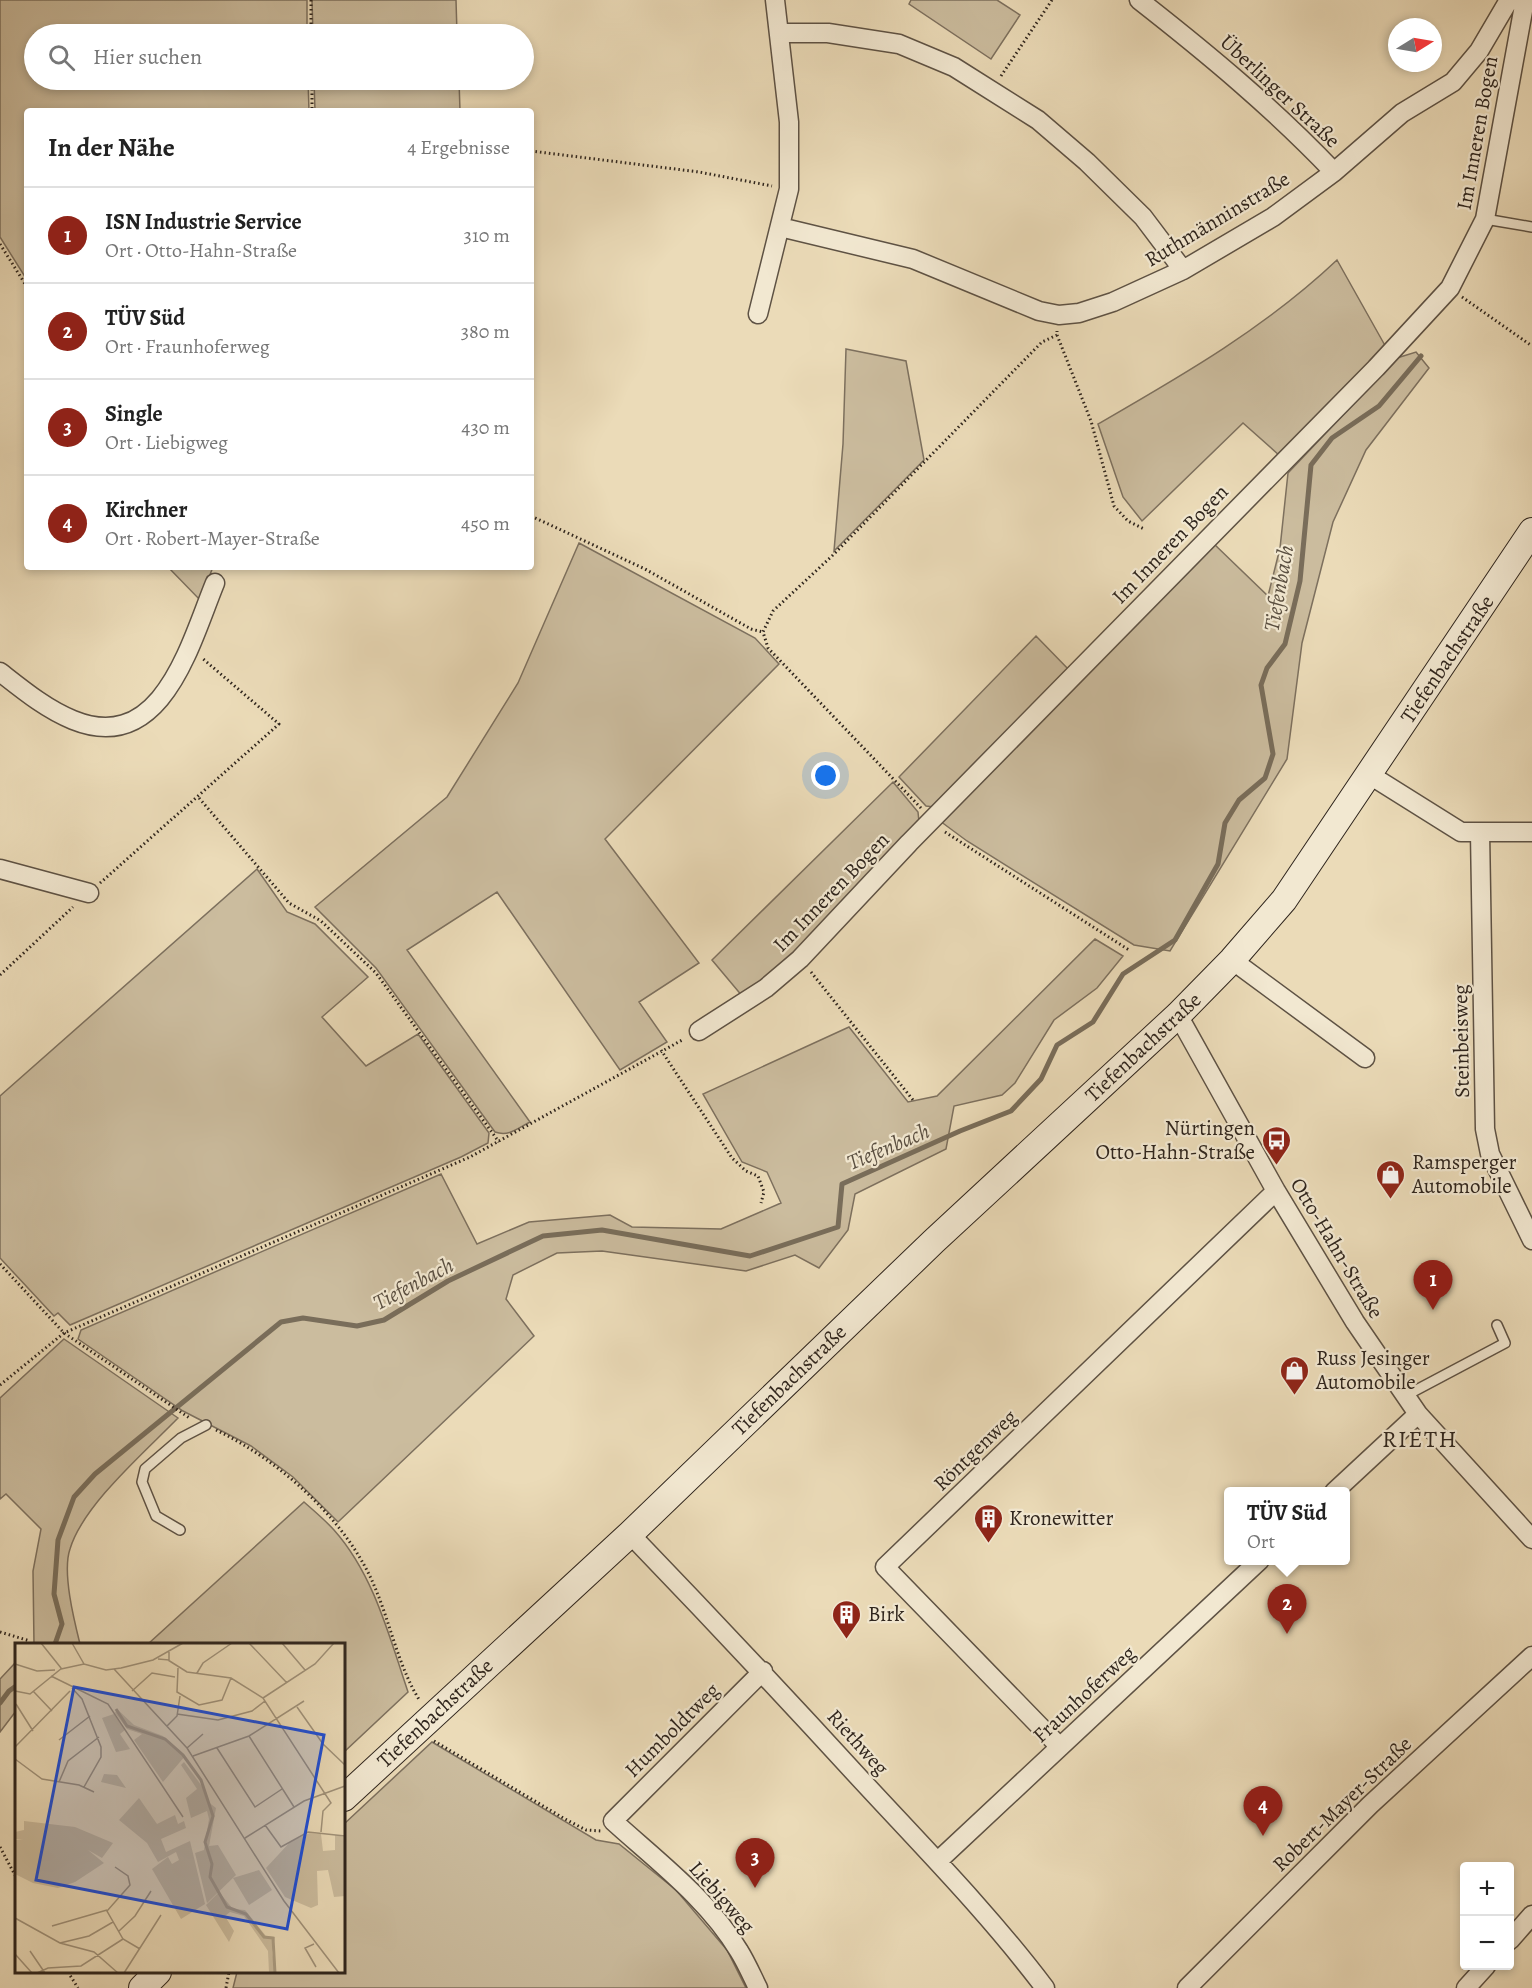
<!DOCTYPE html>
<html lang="de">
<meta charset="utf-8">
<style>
body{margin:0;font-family:Alegreya,serif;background:#f6f6f6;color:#222}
.controls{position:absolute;right:18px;bottom:18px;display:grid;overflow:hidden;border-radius:6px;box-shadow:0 3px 9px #0003}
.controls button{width:54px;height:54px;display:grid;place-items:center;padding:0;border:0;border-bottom:2px solid #e0e0e0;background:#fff;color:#222;font:30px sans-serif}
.compass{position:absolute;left:1388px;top:18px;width:54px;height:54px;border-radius:50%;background:#fff;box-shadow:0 3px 9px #0003;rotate:79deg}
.you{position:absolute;left:826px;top:776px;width:21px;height:21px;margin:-15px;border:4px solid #fff;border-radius:50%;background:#1a73e8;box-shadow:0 0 0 9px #1a73e833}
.badge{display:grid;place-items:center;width:39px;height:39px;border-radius:50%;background:#8f2418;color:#fff;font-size:20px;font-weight:700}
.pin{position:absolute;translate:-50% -50px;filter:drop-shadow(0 2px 3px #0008)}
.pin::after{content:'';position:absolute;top:32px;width:21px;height:18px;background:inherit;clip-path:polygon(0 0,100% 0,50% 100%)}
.popup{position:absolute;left:1224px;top:1487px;width:126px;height:78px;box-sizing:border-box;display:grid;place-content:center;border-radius:6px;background:#fff;filter:drop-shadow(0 2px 4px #0005);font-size:20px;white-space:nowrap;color:#767676}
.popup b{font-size:22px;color:#222}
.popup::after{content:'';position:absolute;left:50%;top:100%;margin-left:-12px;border:12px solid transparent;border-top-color:#fff}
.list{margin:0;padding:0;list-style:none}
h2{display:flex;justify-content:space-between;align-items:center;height:78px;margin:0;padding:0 24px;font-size:26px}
h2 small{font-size:20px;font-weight:400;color:#767676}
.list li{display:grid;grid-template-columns:39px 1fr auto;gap:18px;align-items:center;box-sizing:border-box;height:96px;padding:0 24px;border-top:2px solid #e0e0e0}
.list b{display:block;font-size:22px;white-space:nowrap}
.list p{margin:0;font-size:20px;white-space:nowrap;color:#767676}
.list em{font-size:20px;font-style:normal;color:#767676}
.icon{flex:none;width:33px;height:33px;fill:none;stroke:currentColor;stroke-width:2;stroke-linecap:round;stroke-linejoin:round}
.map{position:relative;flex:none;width:1532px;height:1988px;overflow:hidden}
.search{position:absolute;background:#fff;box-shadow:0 3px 9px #0003;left:24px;top:24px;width:510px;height:66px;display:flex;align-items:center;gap:15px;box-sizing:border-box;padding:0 21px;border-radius:33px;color:#767676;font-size:22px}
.panel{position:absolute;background:#fff;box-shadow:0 3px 9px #0003;left:24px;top:108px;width:510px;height:462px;border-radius:6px}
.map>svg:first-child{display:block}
</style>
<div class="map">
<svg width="1532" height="1988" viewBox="0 0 1532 1988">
<rect width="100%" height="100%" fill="#ebdbb8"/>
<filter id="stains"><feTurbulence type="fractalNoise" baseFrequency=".00333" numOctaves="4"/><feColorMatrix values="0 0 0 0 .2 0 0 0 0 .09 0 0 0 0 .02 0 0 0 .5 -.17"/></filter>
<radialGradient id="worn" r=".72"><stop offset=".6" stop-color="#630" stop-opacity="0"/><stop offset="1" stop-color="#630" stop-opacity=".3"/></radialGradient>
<path fill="#cbbc9e" stroke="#7d705e" stroke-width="1.5" d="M0,0h307v34h-273v46h274l1,31h-282v169l-27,-43z
M312,0h144l1,34h-144z
M911,0h86l23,15 -29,44 -82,-55z
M314,80h145l1,31h-145z
M1337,260l50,89 -107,107 -37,-33 -101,98 -19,-24 -25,-73c85,-49 167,-96 239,-164z
M846,349l60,12 18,99 -90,91 9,-107z
M1416,352l13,16 -63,82 -33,72 -31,121 -15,116 -117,192 -36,-6 -167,-104 -27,-20 163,-162 110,-116 55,53 12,-48 8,-75 109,-115z
M579,543l176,95 24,26 -174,175 94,124 -60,39 28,40 -47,28 -123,-178 -90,58 123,172c-12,6 -21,15 -35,10l-119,-164 -61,-61 132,-110 71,-114z
M168,567h45l-13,33z
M1036,636l35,36 -137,135 -8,-1 -27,-29z
M893,782l25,30 1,10 -138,148 -38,27 -31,-37z
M257,869l30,43 28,12 53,53 -46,40 44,49 52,-32 71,99 -1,10 -27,14 -391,168 -12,-12 -4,3 -54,-58v-162z
M1095,939l28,17 -26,32 -43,32 -39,63 -13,12 -48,11 -8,43 -91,45 -7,36 -29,38 -24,-13 -49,16 -144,-20 -45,2 -44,22 -7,24 28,37 -196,186 -45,-45 -42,-31 -68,-35 -105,-72 3,-9 360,-156 36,70 52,-22 81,-7 22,12 89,2 60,-26 -14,-31 -25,-10 -39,-68 146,-67 59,75 29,-6z
M64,1339l114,79c-32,33 -95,87 -108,131 -8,23 4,71 10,95h-46l-1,-73 8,-42 -35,-35 -6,5v-101z
M304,1502c10,9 21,18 30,28 40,45 55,106 74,162l-64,60v-108h-196z
M16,1662v49l-16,21v-53z
M432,1742l164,98 23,4 57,46 51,60 19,38h-513l4,-16h107v-148z"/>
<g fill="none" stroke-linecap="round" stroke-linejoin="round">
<path stroke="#796d5a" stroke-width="5" d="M55,1644l7,-20 -8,-30 4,-54 16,-43 21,-23 186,-152 22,-4 54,8 27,-6 64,-39 95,-45 59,-6 148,26 88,-29 4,-43 118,-53 51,-20 30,-32 16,-34 36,-23 30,-48 52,-34 43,-76 7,-41 14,-23 26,-22 8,-24 -12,-69 6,-17 18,-24 15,-63 11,-116 21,-27 47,-32 42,-50
M0,1703l9,-12 7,-5"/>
<defs>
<path id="lane" d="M1485,219l47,8
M1405,1396l100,-53 -8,-18
M180,1530l-24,-14 -14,-34 3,-13 36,-31 25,-13"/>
<path id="street" d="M1139,0c69,54 134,108 195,172
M780,33h48l71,11 55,23 84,53 49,42 56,55 40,53
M780,227l133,32 126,52 20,4 20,-2 34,-11 70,-32 90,-53 61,-45 68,-59 51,-31 26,-31 30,-51
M758,314l31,-125v-67l-14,-122
M0,672c23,18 46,37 73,48 89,36 117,-76 142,-137
M1370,775l91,57h71
M1480,832l5,297 5,25 42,86
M0,869l89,24
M1232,960l133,98
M1178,1015l98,176 79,131 63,92 114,125
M699,1031l67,-43 34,-29 109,-116 467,-475 74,-80 35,-69 40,-219
M1334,1492l84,-78
M630,1534c79,82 157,165 234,249 63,68 125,131 181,205
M1060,1747l-175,-180 391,-376
M938,1861l322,-301
M1510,1940l22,-25
M758,1988c-6,-12 -12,-26 -19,-37 -31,-52 -82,-90 -126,-130l150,-150
M1187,1988l183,-183 162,-149
M1466,1988l20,-22"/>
<path id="secondary" d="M344,1798l286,-264 304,-293 244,-226 54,-55 52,-60 248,-369
M142,1988l16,-16"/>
</defs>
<use href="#lane" stroke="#5e5244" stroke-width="12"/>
<use href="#street" stroke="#5e5244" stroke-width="21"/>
<use href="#secondary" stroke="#2f251d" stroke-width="28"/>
<path stroke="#2f251d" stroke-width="3" stroke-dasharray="1.5 3" stroke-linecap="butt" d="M311,0v34
M1001,76l51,-76
M312,80v31
M531,151l168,21 73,14
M0,244l27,43
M1462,297l70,49
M1057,335l34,86 23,85 14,15 16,8
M531,516l114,53 106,60 12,3
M199,798l90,105 32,18 55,52 123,169
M921,808l-153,-160 -5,-16 10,-21 60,-56 209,-213 15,-7v-4
M945,832l184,118
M100,883l179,-159 -77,-66
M811,972l102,128
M0,975l73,-68
M661,1050l71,108 14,13 12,5 6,16 -3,11
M0,1264l64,69 127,86
M0,1385l64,-52 406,-176 214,-118
M216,1430c65,31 133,92 160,160 15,36 23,78 44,111
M0,1632l30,9
M434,1741l131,78 21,11 15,1
M0,1847l16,30
M68,1972l10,16
M226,1988l3,-16"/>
<use href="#lane" stroke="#f2e8d1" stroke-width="9"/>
<use href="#street" stroke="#f2e8d1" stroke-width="18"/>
<use href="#secondary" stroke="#f2e8d1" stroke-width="26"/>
</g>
<defs>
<symbol id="bus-pin" viewBox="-11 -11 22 30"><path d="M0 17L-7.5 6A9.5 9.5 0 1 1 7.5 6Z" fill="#8f2418" stroke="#f2e8d1"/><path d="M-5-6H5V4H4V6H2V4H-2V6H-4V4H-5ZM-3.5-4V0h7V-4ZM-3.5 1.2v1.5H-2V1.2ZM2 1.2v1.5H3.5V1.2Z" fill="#fff"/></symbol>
<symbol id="shop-pin" viewBox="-11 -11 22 30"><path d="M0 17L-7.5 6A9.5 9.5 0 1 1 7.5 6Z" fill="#8f2418" stroke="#f2e8d1"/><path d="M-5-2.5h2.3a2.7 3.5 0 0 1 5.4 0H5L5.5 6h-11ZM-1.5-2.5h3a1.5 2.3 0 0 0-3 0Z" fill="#fff"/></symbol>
<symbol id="building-pin" viewBox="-11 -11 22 30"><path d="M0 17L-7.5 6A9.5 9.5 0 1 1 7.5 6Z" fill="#8f2418" stroke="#f2e8d1"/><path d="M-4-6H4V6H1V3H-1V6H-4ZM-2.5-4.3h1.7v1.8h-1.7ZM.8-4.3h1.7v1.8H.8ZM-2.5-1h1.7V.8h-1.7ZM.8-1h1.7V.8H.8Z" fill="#fff"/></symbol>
</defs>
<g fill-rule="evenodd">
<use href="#bus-pin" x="1260" y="1124" width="33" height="45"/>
<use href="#shop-pin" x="1374" y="1158" width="33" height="45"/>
<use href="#shop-pin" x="1278" y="1354" width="33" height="45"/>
<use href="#building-pin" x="972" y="1502" width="33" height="45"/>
<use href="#building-pin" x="830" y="1598" width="33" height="45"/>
</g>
<g text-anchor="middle" stroke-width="4.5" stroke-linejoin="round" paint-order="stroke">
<g font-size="21" fill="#2f251d" stroke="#f2e8d1">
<text transform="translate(1280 91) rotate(43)" y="7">Überlinger Straße</text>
<text transform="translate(1477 133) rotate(-80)" y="7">Im Inneren Bogen</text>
<text transform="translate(1217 219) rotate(-31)" y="7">Ruthmänninstraße</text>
<text transform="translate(1170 544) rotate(-46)" y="7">Im Inneren Bogen</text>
<text transform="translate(1447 659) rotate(-56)" y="7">Tiefenbachstraße</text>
<text transform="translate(831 892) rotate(-46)" y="7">Im Inneren Bogen</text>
<text transform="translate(1461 1041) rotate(-91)" y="7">Steinbeisweg</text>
<text transform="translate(1143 1047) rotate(-43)" y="7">Tiefenbachstraße</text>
<text transform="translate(1337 1248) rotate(59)" y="7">Otto-Hahn-Straße</text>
<text transform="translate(789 1380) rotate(-44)" y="7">Tiefenbachstraße</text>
<text transform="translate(975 1450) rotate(-44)" y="7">Röntgenweg</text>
<text transform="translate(1084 1694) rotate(-43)" y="7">Fraunhoferweg</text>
<text transform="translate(435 1713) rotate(-43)" y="7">Tiefenbachstraße</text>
<text transform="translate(672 1730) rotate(-45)" y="7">Humboldtweg</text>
<text transform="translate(858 1742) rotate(48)" y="7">Riethweg</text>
<text transform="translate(1342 1804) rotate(-44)" y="7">Robert-Mayer-Straße</text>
<text transform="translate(722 1897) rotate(49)" y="7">Liebigweg</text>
</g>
<g font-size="21" fill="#2f251d" stroke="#f2e8d1" text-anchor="start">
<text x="1255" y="1135" text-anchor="end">Nürtingen<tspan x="1255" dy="24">Otto-Hahn-Straße</tspan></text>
<text x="1412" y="1169">Ramsperger<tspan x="1412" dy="24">Automobile</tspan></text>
<text x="1316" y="1365">Russ Jesinger<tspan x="1316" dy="24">Automobile</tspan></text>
<text x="1009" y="1525">Kronewitter</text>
<text x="868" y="1621">Birk</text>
</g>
<g font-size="22" font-style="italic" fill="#5a4f41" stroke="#f2e8d1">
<text transform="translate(1278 588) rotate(-80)" y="8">Tiefenbach</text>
<text transform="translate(888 1146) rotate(-23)" y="8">Tiefenbach</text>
<text transform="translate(413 1283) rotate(-28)" y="8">Tiefenbach</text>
</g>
<g font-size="24" letter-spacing="1.5" fill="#2f251d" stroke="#f2e8d1">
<text x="1420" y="1447">RIETH</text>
</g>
</g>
<g transform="translate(15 1643)">
<rect width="330" height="330" fill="#ebdbb8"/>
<path d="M102,66l17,16 29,11 22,20 -22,26 -29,-42 8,-6 -15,-5 -12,-16zM99,71l11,16 -5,4 10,15 -4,1 -10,2 -14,-34zM169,119l20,27 3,12 9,7 -7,38 9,-1 18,30 -29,28 -12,-50 9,-3 5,-31 -2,-8 -16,7 -5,-20 11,-9 -16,-24zM89,131l13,1 9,13 -25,-6zM124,155l18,26 18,-9 3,9 6,-3 2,7 -25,11 5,13 24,-11 15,63 -24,15 -29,-50 16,-12 4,7 7,-4 -3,-8 -18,10 -11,-19 -28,-23zM9,178l51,6 38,16 -11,15 -14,-8 16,13 -29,19 -17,6 -25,-5 -18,-9v-34l8,-1h-8v-7l9,-2zM295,190l11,1 2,17 12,-1v-15l10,2v59l-11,1 -6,-27 -11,1 1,34 -7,3 -26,-11 -19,-29 25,-27zM244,227l13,20 -23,15 -16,-27zM204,249l14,17 12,1 21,26 9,1 -3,15 4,21h-7l-1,-22 -24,-35 -14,-4 -5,4 9,15 -5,11 -23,-37z" fill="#cbbc9e"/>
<path fill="none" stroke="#ab9d83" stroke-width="3" d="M101,66l11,17 38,13 18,16 18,25 12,36 -8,26 7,22 -2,13 17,30 19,7 18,23 9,1 2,35"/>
<path fill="none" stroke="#a0927a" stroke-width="1.5" d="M26,0l20,25M57,0l12,21M234,0l38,40M267,0l23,27M143,16l11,1v-8M153,17l19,12 44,6 32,20 68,105 -8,8 -2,21M0,21l22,7 18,-1M163,25l-1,24 22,13 23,-5 9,-22M46,26l23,-5 22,6 15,-2 32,-8 30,-17M99,26l73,79 97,153 55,72M182,30l6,-10 29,-20M36,33l57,28 75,113M57,45l10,11 19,48v10l-17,30M0,48l15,3 32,-26M18,48l19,20M117,48l20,-18 23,4M248,55l52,-34 19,-21M1,61l17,27M282,64l26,37 22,21M162,71l41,6 34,-9 13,-10M152,83l10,-10 3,-20M234,93l45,71M44,97l31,-24M0,104l55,-56M172,105l16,-14M202,105l38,59 27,-18M178,113l56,-20 55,-35M0,116l27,20 37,6 15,7M44,139l9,-21 31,-24M250,182l16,22 27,-15 37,4M230,195l59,-37 41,-15M100,224l13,9 2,9 -23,26 16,28 17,10M0,275l45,25 34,9 24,21M37,283l55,-16M104,288l16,-15 16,-25M45,300l29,-7 24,-14M299,301l-9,4 11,19M15,308l15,22M0,311l17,19M22,330l11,-5 33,-2 42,-27M109,330l37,-58"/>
<path fill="#1d4ed8" fill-opacity="0.15" stroke="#1d4ed8" stroke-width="3" d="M59,44l250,48 -37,194 -251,-49z"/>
<rect width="330" height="330" fill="none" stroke="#2f251d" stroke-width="3"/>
</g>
<rect width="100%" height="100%" filter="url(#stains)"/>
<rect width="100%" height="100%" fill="url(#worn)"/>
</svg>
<div class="controls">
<button>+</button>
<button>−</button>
</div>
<svg class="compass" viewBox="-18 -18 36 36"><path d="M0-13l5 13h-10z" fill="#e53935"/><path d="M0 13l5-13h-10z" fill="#767676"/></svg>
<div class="you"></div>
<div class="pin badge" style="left:1433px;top:1310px">1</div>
<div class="pin badge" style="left:1287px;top:1634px">2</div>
<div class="popup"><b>TÜV Süd</b>Ort</div>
<div class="pin badge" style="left:755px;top:1888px">3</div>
<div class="pin badge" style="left:1263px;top:1836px">4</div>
<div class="search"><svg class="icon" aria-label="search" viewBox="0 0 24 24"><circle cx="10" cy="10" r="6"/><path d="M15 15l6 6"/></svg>Hier suchen</div>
<section class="panel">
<h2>In der Nähe<small>4 Ergebnisse</small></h2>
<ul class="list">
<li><span class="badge">1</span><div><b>ISN Industrie Service</b><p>Ort · Otto-Hahn-Straße</p></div><em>310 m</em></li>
<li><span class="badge">2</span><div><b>TÜV Süd</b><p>Ort · Fraunhoferweg</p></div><em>380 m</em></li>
<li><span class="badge">3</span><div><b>Single</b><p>Ort · Liebigweg</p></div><em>430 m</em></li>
<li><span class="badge">4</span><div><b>Kirchner</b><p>Ort · Robert-Mayer-Straße</p></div><em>450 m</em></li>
</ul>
</section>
</div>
